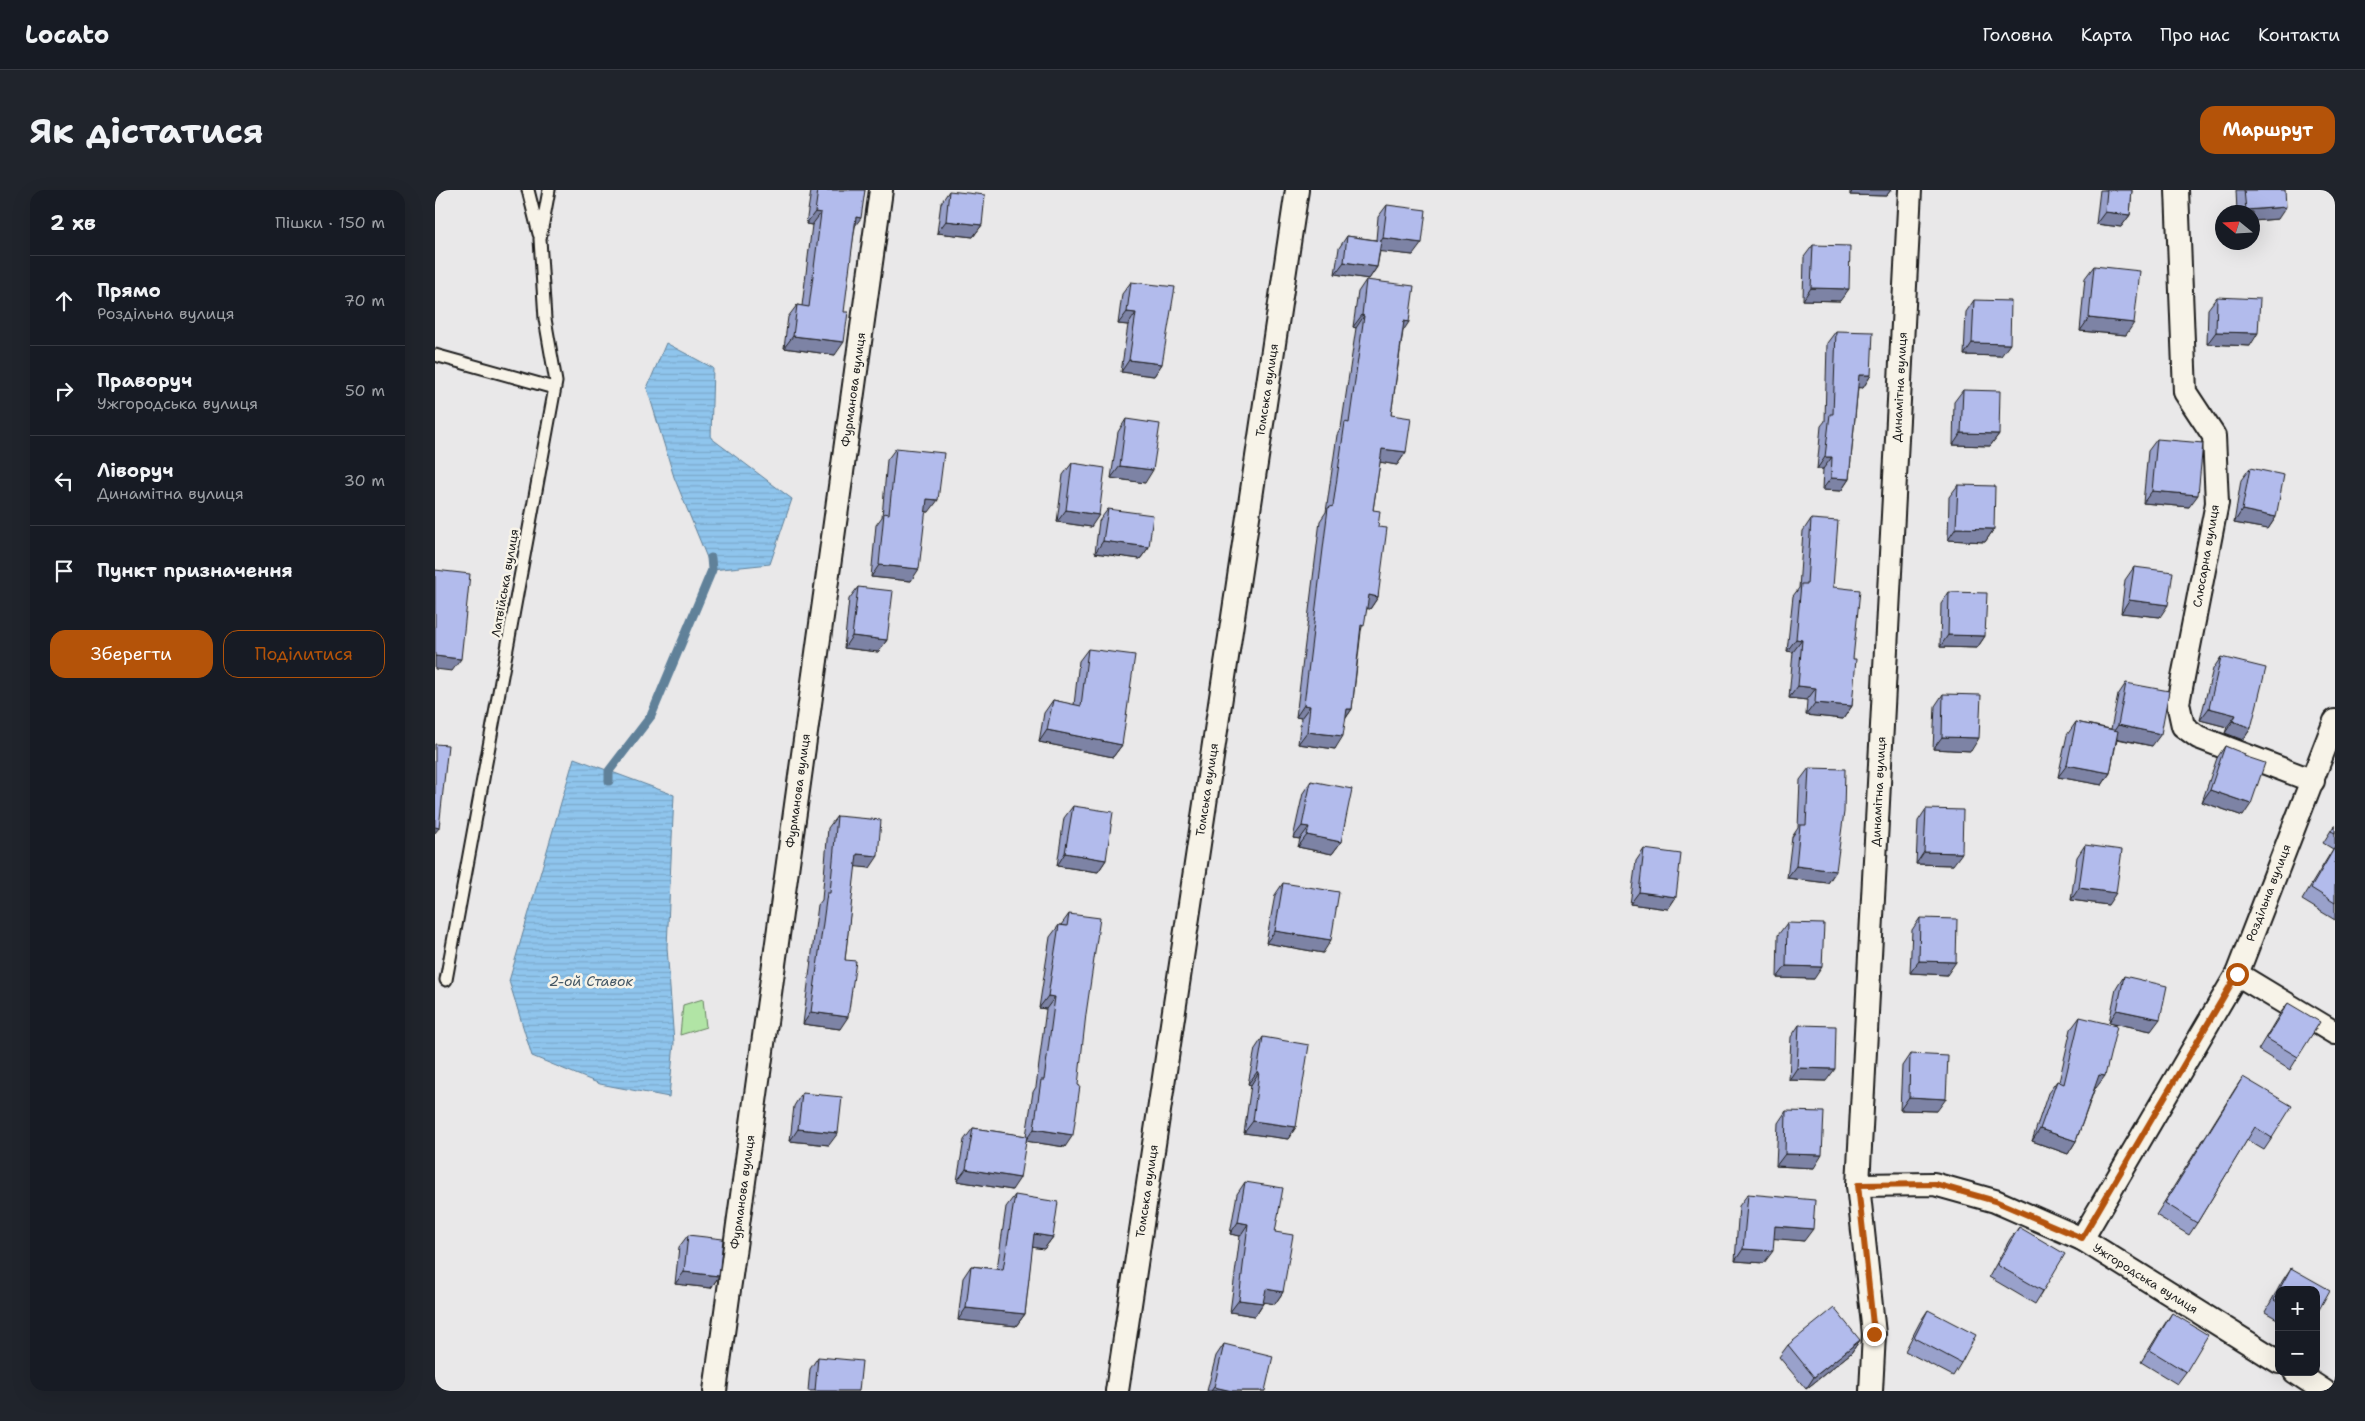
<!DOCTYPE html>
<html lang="uk">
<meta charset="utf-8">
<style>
body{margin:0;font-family:"Shantell Sans",sans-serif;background:#20242c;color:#f1f3f6}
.controls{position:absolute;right:15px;bottom:15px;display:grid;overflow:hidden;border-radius:10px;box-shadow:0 5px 20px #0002}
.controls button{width:45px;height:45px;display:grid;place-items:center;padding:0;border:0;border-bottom:1px solid #363941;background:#171b24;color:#f1f3f6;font:25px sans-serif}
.compass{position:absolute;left:1780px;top:15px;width:45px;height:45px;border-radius:50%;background:#171b24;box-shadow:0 5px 20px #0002;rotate:288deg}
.stop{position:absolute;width:15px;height:15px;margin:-11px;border:4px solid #b45309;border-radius:50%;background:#fff}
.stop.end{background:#b45309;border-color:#fff;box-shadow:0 1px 5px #0008}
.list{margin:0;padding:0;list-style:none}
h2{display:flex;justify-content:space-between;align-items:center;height:65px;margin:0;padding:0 20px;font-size:21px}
h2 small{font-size:16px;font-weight:400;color:#9ea1a6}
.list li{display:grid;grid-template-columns:32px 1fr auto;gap:15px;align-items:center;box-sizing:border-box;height:90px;padding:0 20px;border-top:1px solid #363941}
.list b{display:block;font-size:19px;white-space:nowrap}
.list p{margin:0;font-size:16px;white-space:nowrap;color:#9ea1a6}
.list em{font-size:16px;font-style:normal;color:#9ea1a6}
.actions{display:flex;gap:10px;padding:15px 20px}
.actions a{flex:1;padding:11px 0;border:1px solid #b45309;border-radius:15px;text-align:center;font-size:18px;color:#b45309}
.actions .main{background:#b45309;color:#fff}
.icon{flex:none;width:28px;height:28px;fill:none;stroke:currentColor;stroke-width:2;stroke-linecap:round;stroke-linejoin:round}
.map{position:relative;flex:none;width:1900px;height:1201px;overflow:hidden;border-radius:15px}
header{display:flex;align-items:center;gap:30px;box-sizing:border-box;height:70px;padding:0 25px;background:#171b24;border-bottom:1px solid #363941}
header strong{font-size:24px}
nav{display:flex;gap:28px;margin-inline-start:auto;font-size:18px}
.intro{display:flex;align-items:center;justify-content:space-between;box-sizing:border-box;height:120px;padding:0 30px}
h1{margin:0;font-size:35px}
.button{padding:12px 22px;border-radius:15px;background:#b45309;color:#fff;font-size:18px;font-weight:700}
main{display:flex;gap:30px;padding:0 30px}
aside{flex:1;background:#171b24;border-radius:15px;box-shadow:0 5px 20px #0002}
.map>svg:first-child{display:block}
</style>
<header>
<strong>Locato</strong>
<nav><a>Головна</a><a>Карта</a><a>Про нас</a><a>Контакти</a></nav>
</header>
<div class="intro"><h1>Як дістатися</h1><a class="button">Маршрут</a></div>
<main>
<aside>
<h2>2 хв<small>Пішки · 150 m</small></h2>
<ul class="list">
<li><svg class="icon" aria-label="ahead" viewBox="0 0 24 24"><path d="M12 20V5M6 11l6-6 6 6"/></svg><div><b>Прямо</b><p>Роздільна вулиця</p></div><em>70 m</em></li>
<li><svg class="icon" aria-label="right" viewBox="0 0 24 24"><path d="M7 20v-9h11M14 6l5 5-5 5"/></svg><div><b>Праворуч</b><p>Ужгородська вулиця</p></div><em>50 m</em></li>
<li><svg class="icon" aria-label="left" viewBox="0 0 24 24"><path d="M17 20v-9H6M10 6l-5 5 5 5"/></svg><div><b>Ліворуч</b><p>Динамітна вулиця</p></div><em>30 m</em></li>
<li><svg class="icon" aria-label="arrive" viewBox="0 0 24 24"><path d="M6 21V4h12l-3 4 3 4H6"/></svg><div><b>Пункт призначення</b></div></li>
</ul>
<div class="actions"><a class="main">Зберегти</a><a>Поділитися</a></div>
</aside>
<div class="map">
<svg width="1900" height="1201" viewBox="0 0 1900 1201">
<defs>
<pattern id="water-rules" width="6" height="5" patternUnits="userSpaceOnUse" patternTransform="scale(1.25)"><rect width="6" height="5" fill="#8fc5ed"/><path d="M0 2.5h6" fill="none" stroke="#7ba9cb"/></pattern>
</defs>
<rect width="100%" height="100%" fill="#e9e8e9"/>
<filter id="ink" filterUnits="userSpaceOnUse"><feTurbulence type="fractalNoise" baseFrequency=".02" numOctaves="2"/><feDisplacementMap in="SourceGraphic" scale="10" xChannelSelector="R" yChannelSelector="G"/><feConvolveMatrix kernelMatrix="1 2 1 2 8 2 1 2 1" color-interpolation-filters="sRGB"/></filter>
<g filter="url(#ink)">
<path fill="#b1e4a5" stroke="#668060" d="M268,809l3,28 -26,8 3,-30z"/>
<path fill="url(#water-rules)" stroke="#618199" d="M231,153l47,25 -2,70 81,61 -22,65 -58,6 -38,-93 -27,-89z
M139,568l100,37 -7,152 7,96 -5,54 -69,-13 -68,-28 -23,-75z"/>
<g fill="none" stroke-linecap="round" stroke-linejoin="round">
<path stroke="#618199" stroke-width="9" d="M174,591v-10l42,-55 61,-146 -1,-12"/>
<defs>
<path id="service" d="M93,0l11,44
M0,165l119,33
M11,790l110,-598 -11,-63 -5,-80 9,-49"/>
<g id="minor">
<path d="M1742,0l8,202 29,44 3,67 -39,200 5,23 15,11 115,44"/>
<path d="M1802,784l98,59"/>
<path id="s1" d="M1423,995l76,-1 61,17 87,38 197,123"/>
<path id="s2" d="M1647,1049l155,-265 98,-253"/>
<path d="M1860,1182l29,19"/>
<path id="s3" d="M280,1201l166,-1201"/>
<path id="s4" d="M682,1201l180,-1201"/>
<path id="s5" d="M1436,1201l3,-57 -16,-149 52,-995"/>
</g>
</defs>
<use href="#service" stroke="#1c1c1c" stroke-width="15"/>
<use href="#minor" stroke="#1c1c1c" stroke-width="26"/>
<use href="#service" stroke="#f7f3e8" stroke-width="11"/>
<use href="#minor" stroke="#f7f3e8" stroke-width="22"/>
</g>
<path fill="#99a1cb" stroke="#1c1c1c" d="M377,0h53l-10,37 -20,128 -51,-7 4,-31 9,-12 5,1 10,-81 -6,-1 5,-33z
M1415,0h41l-5,6 -36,-1z
M1665,0h32l-2,25 -9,12 -25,-3z
M1801,0h49l-7,29 -25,2v-9h-16z
M514,1l33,34 -9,12 -36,-4 4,-30z
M952,15l26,50 -33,-4 -3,16 -8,12 -34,-5 4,-26 8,-12 29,4 2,-23z
M1378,55l27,56 -37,-1 1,-43z
M1659,76l32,69 -46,-4 5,-53z
M931,90l37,51 -12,84 15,37 -9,13 -17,-3 -7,48 5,17v70l-8,12 -3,-1 -6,23 -9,78 -6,9 -11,31 -37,-5 3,-26 -5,-1 24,-196 6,-9 11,-77 4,-7 15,-100 -3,-1 5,-35z
M696,92l31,82 -8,12 -33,-4 7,-47 -10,-1 4,-30z
M1782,107l33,49 -43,-2 1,-35z
M1539,110l27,56 -37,-1 2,-43z
M1401,141l35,44 -8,13 -5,-1 -9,92 -8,12 -19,-1 1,-21h-6l4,-43 4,-5 2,-78z
M1528,200l36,44 -9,12 -37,-1 1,-43z
M691,229l19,64 -34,-5 7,-46z
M1722,249l32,68 -46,-4 5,-52z
M461,258l33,64h-4l-14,69 -40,-4 5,-52 6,-8 5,-57z
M637,273l19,64 -34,-5 6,-47z
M1815,278l26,49 -8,12 -34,-6 7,-43z
M1523,295l36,44 -9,13 -37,-2 1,-43z
M673,319l41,38 -9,12 -45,-6 4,-32z
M1376,329l22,68 20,72 -1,47 -9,13 -37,-4 1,-15 -18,-2 4,-46 -6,-1 6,-55 6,-8 4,-57z
M1699,377l26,50 -39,-4 4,-33z
M423,397l29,53 -9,12 -34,-4 5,-49z
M1514,402l36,44 -8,12 -37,-1 1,-43z
M653,459l34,96 -9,12 -74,-15 5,-29 9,-13 21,5 5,-44z
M1786,467l30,71 -8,12 -18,-7 2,-6 -27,-7 13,-51z
M1691,493l26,63 -35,-7 -7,34 -8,12 -44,-8 9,-42 9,-13 35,7 7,-34z
M1508,504l28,57 -38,-2 2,-43z
M1790,556l19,10 -1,60 -41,-14 15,-44z
M1374,578l27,103 -8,12 -41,-5 5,-41 6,-9 2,-48z
M876,591l30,61 -9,12 -34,-7 2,-8 -7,-1 10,-45z
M638,616l33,54 -8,12 -41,-6 7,-48z
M1491,619l27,56 -37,-1 2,-43z
M402,626l33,52 -15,-2 -10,94 -5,69 -37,-5 15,-119 4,-5 6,-72z
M1900,634v96l-33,-20 31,-51 -10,-6z
M1650,655l23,60 -37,-5 6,-43z
M1209,659l32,48 -8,12 -38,-5 6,-43z
M848,693l40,70 -57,-10 9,-48z
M634,724l-4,233 -39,-6 -14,49 -55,-9 7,-41 9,-12 53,8 7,-44 3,-5 10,-78 -7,-1 11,-71 9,-12h2z
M1485,728l27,57 -37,-2 2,-43z
M1352,733l27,56 -37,-1 1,-43z
M1689,786l27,55 -42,-9 7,-33z
M1853,813l10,54 -8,13 -32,-20 21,-35z
M1645,827l16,71h-1l-19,53 -8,13 -36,-13 16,-48 9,-12 2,1 12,-53z
M1364,835l27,56 -37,-1 2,-43z
M828,847l33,90 -8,12 -44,-6 7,-48 -3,-1 7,-35z
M1475,864l27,57 -37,-1 2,-44z
M1808,887l29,61 -8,12 -17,-10 -50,83 -8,12 -33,-20 79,-126z
M367,903l27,52 -39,-4 4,-35z
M1351,921l28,57 -38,-2 2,-43z
M810,992l30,50 8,60 -8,12 -11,-2 -9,14 -25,-4 10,-76 -10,-2 7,-40z
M1313,1004l56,47 -30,-3 -10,25 -29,-2 4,-55z
M580,1005l38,42 -9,12 -12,-2 -7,67 -9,12 -58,-6 5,-42 8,-12 26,3 9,-62z
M1584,1037l24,64 -8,13 -46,-27 21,-38z
M253,1045l31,41 -8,12 -36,-4 4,-37z
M1856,1078l25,22h-37v30l-14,-8 18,-32z
M1493,1120l33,53 -8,13 -48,-25 15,-29z
M1737,1123l14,59 -9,12 -36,-22 23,-37z
M1425,1150l-9,13 -45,36 -27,-32 9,-12z
M789,1154l41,47h-58l9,-35z
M383,1167l41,34h-51l2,-22z"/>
<path fill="#7d83a5" stroke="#1c1c1c" d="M1418,0h38l-5,6 -36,-1z
M1851,17l-8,12 -25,2v-9h-9l2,-2z
M380,22l6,1 -9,12 -6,-1z
M1670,22l25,3 -9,12 -25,-3z
M421,27l5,1 -9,12z
M511,31l36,4 -9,12 -36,-4z
M948,48l39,5 -9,12 -39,-4z
M909,72l33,5 -8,12 -34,-5z
M1376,98l38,1 -9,12 -37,-1z
M692,122l9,1 -8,12 -10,-1z
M927,125l2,1 -8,12 -3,-1z
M1654,128l45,5 -8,12 -46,-4z
M969,131l5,1 -8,12z
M1781,142l42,1 -8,13 -43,-2z
M358,146l51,6 -9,13 -51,-7z
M1537,153l38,1 -9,12 -37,-1z
M694,170l33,4 -8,12 -33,-4z
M1424,185h12l-8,13 -13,-1z
M1526,243l38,1 -9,12 -37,-1z
M947,259l24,3 -9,13 -24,-4z
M1390,267h7l-9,12h-6z
M685,276l33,4 -8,13 -34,-5z
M1396,288l18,1 -8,12 -19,-1z
M1717,301l46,4 -9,12 -46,-4z
M492,309l11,1 -9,12 -11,-1z
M631,320l33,5 -8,12 -34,-5z
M1807,320l34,7 -8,12 -34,-6z
M1521,338l38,1 -9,13 -37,-2z
M668,351l46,6 -9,12 -45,-6z
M444,375l40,4 -8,12 -40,-4z
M934,405l9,2 -8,12 -10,-1z
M1694,410l39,5 -8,12 -39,-4z
M1513,445l37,1 -8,12 -37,-1z
M417,446l35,4 -9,12 -34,-4z
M1361,449l6,1 -9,12 -6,-1z
M0,466l26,3 -9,12 -17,-2z
M1363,496l18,2 -9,12 -18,-2z
M1380,513l37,3 -9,13 -37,-4z
M869,515l6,1 -9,12 -5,-1z
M1774,518l27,7 -9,12 -27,-7z
M912,519h5l-9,13z
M1798,531l18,7 -8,12 -18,-7z
M1683,535l43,9 -9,12 -42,-9z
M612,540l75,15 -9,12 -74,-15z
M872,542l36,4 -8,13 -37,-5z
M1507,547l37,1 -8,13 -38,-2z
M1632,575l43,8 -8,12 -44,-8z
M1775,600l41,14 -8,12 -41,-14z
M867,636l7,1 -9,12 -7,-1z
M0,637l4,1 -4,5z
M872,645l34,7 -9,12 -34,-7z
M1489,662l38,1 -9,12 -37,-1z
M630,663l41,7 -8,12 -41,-6z
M422,664l21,2 -8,12 -22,-2z
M1361,676l40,5 -8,12 -41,-5z
M1644,698l37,5 -8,12 -37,-5z
M1204,702l37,5 -8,12 -38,-5z
M840,741l56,9 -8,13 -57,-10z
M1484,771l37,1 -9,13 -37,-2z
M1351,776l36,1 -8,12 -37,-1z
M613,806l7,1 -9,12 -7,-1z
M1682,820l43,9 -9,12 -42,-9z
M376,822l37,5 -8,12 -37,-5z
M1362,878l38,1 -9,12 -37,-1z
M822,882h2l-8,13 -3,-1z
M1664,885l6,1 -9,12 -5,-1z
M1474,907l37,2 -9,12 -37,-1z
M818,931l43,6 -8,12 -44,-6z
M363,939l40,4 -9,12 -39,-4z
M599,939l39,6 -8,12 -40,-6z
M1605,939l36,12 -8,13 -36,-13z
M1350,964l37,1 -8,13 -38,-2z
M531,979l54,9 -8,12 -55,-9z
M803,1032l10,2 -8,12 -10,-2z
M1340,1036l38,3 -9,12 -38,-3z
M599,1044l19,3 -9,12 -19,-3z
M1308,1059l30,2 -9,12 -29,-2z
M249,1082l35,4 -8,12 -36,-4z
M831,1099l17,3 -8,12 -18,-3z
M804,1110l24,3 -8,13 -25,-4z
M531,1118l59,6 -9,12 -58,-6z
M1425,1150l-9,13 -45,36 8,-12z
M779,1197l18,4h-21z"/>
<path fill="#b2bbec" stroke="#1c1c1c" d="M383,0h47l-4,28 -5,-1 -12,95h4l-4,30 -51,-6 4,-31 12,2 12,-94 -6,-1z
M1672,0h25l-2,25 -25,-3z
M1809,0h41l1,17 -40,3z
M514,1l36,4 -3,30 -36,-4z
M952,15l39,5 -4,33 -39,-5z
M912,46l34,5 -4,26 -33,-5z
M1378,55l37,1 -1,43 -38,-1z
M1659,76l46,5 -6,52 -45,-5z
M931,90l48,6 -5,36 -5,-1 -13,94 20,3 -5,34 -24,-3 -9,61 7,1 -2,16 9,1 -9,69 -9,-2 -5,31 -3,-1 -9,84h-5l-4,27 -36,-4 3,-26 -6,-1 24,-197 5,-2 12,-84 4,1 15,-107 -2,-1z
M696,92l44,5 -13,77 -33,-4 7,-47 -9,-1z
M1782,107l43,2 -2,34 -42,-1z
M1539,110l37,1 -1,43 -38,-1z
M1401,141l37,1 -2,43h-12l-10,104 -18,-1 1,-21h-7l5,-43h3z
M1528,200l37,1 -1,43 -38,-1z
M691,229l34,5 -7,46 -33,-4z
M1722,249l46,4 -5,52 -46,-4z
M461,258l48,5 -6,47 -11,-1 -8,70 -40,-4 5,-52 5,1z
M637,273l33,5 -6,47 -33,-5z
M1815,278l34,7 -8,42 -34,-7z
M1523,295l37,1 -1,43 -38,-1z
M673,319l45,6 -4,32 -46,-6z
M1376,329l27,2 -5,66 27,3 -7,69h3l-4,47 -37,-3 1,-15 -18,-2 4,-46 -6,-1 5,-55h6z
M1699,377l39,5 -5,33 -39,-5z
M0,380l35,4 -9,85 -26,-3z
M423,397l35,4 -6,49 -35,-4z
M1514,402l38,1 -2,43 -37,-1z
M653,459l47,6 -13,90 -75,-15 6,-30 28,6z
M1786,467l45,11 -15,60 -18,-7 3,-6 -27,-7z
M1691,493l43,8 -8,43 -43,-9z
M1508,504l38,1 -2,43 -37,-1z
M1641,532l42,9 -8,42 -43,-8z
M0,554l13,1 -9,83 -4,-1z
M1790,556l20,8 -1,2 21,7 -14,41 -41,-14z
M1374,578l36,1 -1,43 -8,59 -40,-5 4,-41h6z
M876,591l41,8 -11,53 -34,-7 2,-8 -7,-1z
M638,616l40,6 -7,48 -41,-7z
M1491,619l37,1 -1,43 -38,-1z
M402,626l44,4 -3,36 -21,-2 -12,106 11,1 -8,56 -37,-5 16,-119h3z
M1900,635v8l-4,-2z
M1650,655l37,5 -6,43 -37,-5z
M1900,657v56l-24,-15z
M1209,659l37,5 -5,43 -37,-5z
M848,693l56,9 -8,48 -56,-9z
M634,724l31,4 -14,96 -8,71 2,1 -7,49 -39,-6 7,-49h3l11,-83 -7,-1 11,-71 8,1z
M1485,728l37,1 -1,43 -37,-1z
M1352,733l37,1 -2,43 -36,-1z
M1689,786l43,10 -7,33 -43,-9z
M1853,813l32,19 -22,35 -32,-19z
M1645,827l37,9 -12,50 -6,-1 -23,66 -36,-12 17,-48 7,3z
M1364,835l37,1 -1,43 -38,-1z
M828,847l46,8 -13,82 -43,-6 6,-49h-2z
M1475,864l38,2 -2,43 -37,-2z
M1808,887l49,29 -20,32 -17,-11 -58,96 -32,-20z
M367,903l40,4 -4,36 -40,-4z
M1351,921l38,1 -2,43 -37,-1z
M538,938l54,8 -7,42 -54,-9z
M810,992l38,6 -8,44 18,3 -10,57 -17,-3 -3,14 -24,-3 9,-76 -10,-2z
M1313,1004l67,6 -2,29 -38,-3 -2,25 -30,-2z
M580,1005l43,7 -5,35 -19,-3 -9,80 -59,-6 5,-42 32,4z
M1584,1037l46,27 -22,37 -46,-26z
M253,1045l35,4 -4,37 -35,-4z
M1856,1078l39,22 -14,25v-25h-37z
M1844,1101v12l-5,-3z
M1399,1118l26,32 -46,37 -26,-32z
M1493,1120l48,25 -15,28 -47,-25z
M1737,1123l36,22 -22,37 -36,-22z
M789,1154l49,12 -8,35h-33l-18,-4z
M383,1167l44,4 -3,30h-44z"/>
</g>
<g fill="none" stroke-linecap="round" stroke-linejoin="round" filter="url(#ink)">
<path stroke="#b45309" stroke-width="6" d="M1439,1144l-16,-149 77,-1 60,17 87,37 155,-264"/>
</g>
<g text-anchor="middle" stroke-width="5" stroke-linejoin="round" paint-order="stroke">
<g font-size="12" fill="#1c1c1c" stroke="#f7f3e8">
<text dy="4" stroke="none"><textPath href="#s5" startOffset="1006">Динамітна вулиця</textPath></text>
<text dy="4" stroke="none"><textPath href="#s3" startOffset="1011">Фурманова вулиця</textPath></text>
<text dy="4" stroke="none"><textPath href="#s4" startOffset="1012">Томська вулиця</textPath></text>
<text transform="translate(1771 366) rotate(-80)" y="4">Слюсарна вулиця</text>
<text transform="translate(70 393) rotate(-80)" y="4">Латвiйська вулиця</text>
<text dy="4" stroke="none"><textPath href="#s3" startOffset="606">Фурманова вулиця</textPath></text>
<text dy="4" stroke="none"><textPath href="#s4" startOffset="608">Томська вулиця</textPath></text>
<text dy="4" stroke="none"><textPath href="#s5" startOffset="601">Динамітна вулиця</textPath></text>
<text dy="4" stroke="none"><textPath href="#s2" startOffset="394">Роздільна вулиця</textPath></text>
<text dy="4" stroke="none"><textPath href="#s4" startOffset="202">Томська вулиця</textPath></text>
<text dy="4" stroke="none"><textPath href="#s3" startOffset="201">Фурманова вулиця</textPath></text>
<text dy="4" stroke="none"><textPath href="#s1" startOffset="309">Ужгородська вулиця</textPath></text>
</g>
<g font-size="14" font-style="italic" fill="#445765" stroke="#f7f3e8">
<text x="156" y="796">2-ой Ставок</text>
</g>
</g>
</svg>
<div class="controls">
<button>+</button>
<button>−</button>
</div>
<svg class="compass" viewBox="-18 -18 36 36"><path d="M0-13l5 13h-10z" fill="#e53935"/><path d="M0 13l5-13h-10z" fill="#9ea1a6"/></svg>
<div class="stop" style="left:1802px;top:784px"></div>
<div class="stop end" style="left:1439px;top:1144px"></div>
</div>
</main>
